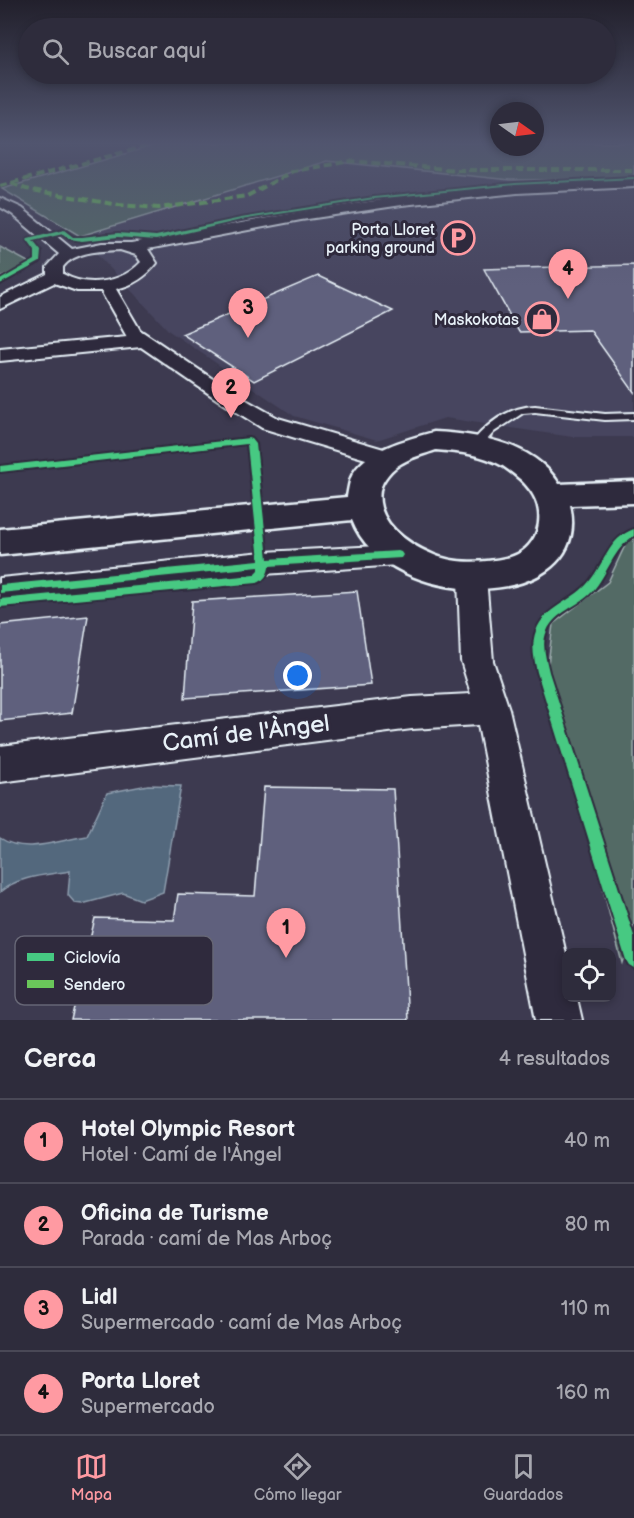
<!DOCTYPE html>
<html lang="es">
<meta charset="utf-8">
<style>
body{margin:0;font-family:"Balsamiq Sans",sans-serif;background:#3a3847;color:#f1f3f6}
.controls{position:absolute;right:18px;bottom:18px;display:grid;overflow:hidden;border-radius:12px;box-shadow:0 3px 9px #0003}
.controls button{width:54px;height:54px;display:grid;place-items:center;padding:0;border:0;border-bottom:2px solid #494856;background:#2e2c3c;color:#f1f3f6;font:30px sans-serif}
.compass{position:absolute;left:490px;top:102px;width:54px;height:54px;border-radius:50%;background:#2e2c3c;box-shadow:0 3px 9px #0003;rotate:104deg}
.you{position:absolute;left:298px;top:676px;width:21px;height:21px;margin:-15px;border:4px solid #fff;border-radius:50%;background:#1a73e8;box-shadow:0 0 0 9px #1a73e833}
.badge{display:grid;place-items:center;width:39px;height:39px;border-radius:50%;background:#ff9aa2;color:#111;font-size:20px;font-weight:700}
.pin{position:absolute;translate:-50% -50px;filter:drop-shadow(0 2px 3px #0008)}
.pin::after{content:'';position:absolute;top:32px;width:21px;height:18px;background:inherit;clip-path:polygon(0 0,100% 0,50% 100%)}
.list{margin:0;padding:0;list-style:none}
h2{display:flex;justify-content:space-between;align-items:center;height:78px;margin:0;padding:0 24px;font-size:26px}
h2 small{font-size:20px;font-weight:400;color:#a7a7af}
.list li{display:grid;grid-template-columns:39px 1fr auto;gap:18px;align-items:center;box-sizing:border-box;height:84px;padding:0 24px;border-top:2px solid #494856}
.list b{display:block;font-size:22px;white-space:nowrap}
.list p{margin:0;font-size:20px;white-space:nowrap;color:#a7a7af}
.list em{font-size:20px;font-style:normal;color:#a7a7af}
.icon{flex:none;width:33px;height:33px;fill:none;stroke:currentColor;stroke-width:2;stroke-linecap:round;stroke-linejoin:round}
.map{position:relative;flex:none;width:634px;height:1020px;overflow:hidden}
.search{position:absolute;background:#2e2c3c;box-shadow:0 3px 9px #0003;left:18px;right:18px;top:18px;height:66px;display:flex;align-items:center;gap:15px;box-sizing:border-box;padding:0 21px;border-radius:33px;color:#a7a7af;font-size:22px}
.sheet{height:414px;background:#2e2c3c}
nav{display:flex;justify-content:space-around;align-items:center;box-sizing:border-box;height:84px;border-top:2px solid #494856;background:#2e2c3c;font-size:16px;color:#a7a7af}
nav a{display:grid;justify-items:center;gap:3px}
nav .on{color:#ff9aa2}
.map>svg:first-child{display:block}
</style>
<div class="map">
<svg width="634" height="1020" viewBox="0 0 634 1020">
<rect width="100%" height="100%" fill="#3d3a50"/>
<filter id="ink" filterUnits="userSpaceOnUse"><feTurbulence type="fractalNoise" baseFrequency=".0167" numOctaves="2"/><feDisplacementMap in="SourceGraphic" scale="12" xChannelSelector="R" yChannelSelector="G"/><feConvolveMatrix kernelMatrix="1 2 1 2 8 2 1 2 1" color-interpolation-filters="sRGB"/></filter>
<g filter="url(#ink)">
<path fill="#47455e" d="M327,161l183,19 124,-1v258h-62l-127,-19 -68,22 -83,-24 -125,-85 -89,-95z"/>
<path fill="#536a65" stroke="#9eaeae" stroke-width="1.5" d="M163,143h336v4h36v-4h99v36l-124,1 -183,-19 -247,75 -78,-47z
M0,247l30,16 -30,15z
M628,539h6v384l-12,40 -75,-290 6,-49 55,-42z"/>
<path fill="#52677d" stroke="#8e9eae" stroke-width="1.5" d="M148,785l33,1 -18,106 -22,8 -18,-7 -41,11 -7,-1 -7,-8 2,-24c-23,4 -52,5 -70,21v-54c25,17 59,2 87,-2l20,-43z"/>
<path fill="#5e607d" stroke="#e8f1f8" stroke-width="1.5" d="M634,265v127l-44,-62 -71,2 -35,-63z
M318,276l75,35 -139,70 -72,-47z
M357,591l14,94 -186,13 7,-97z
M88,616l-16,97 -72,8v-96z
M264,787l129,2 15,231h-337l24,-102 79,2 4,-26 77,2z"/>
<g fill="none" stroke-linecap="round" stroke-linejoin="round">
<defs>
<path id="service" d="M535,406l70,8 29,-1v6l-29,1 -70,-8 -12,1 -29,19 -14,16h-8l-2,-3c16,-21 38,-38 65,-39z"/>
<path id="minor" d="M634,179v8l-117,6 -115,12 -101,15 -153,29 9,14c-11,14 -23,22 -41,26l24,41 92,62 46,26 116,34 4,5 -4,5 -8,3 -124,-37 -44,-28 -77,-53 -141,14v-12l127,-12 -26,-46h-24l-23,-8 -54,26v-12l47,-23v-7l12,-13 -47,-40 -12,-7v-9l22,10 50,41 30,-6h29l170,-31 101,-15 115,-12zM120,250l16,5 5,7c-19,21 -54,26 -78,12v-7c12,-16 39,-16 57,-17z
M398,545l10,3 4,7 -4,7 -10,3 -134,9 -264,26v-22l264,-26z
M472,567l10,3 4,8 7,83 16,48 57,245v44h11l5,22h-46l-58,-295 -66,4 -412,53v-36l412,-49 59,-3 -10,-33 -3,-83 4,-8z"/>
<path id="secondary" d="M434,432c44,2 100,11 125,52l75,-3v22l-64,2c25,109 -182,109 -218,15l-352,35v-26l347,-32c1,-6 2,-13 4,-19 11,-28 57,-39 83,-46zM436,450c23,2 46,4 67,16 10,7 20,14 27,24 19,25 8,62 -24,68 -22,5 -51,6 -72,-3 -27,-11 -59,-33 -54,-65 2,-10 12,-22 22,-27 10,-6 23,-9 34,-13z"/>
</defs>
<use href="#service" stroke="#e8f1f8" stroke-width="4"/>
<use href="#minor" stroke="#e8f1f8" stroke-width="4"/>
<use href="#secondary" stroke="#e8f1f8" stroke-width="5"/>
<use href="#service" fill="#2f2a3d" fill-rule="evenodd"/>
<use href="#minor" fill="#2f2a3d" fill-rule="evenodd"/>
<use href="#secondary" fill="#2f2a3d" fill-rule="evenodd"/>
<path stroke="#6ac65a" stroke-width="4" stroke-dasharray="8 4" stroke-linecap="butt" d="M186,143h7
M11,183l15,6 93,16 40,3 88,-12 46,-25 58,-10 106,9h177
M0,186l157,-43"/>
<defs>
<path id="cycleway" d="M634,177v2l-119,6 -141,14 -133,21 -85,20 -38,-3 -36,4 -12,-2 -7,-5 -30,7 8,10 -1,11 -40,22v-4l35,-20v-9l-8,-11 1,-1 36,-9 9,7h9l36,-4 38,3 85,-18 133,-21 141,-14z
M249,438l3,1 4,5 12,115 130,-8 3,1 2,3 -2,3 -132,8c0,7 -5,15 -12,17l-257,24v-8l254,-24 5,-5v-3l-259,26v-8l259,-25 -12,-116 -247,28v-6z
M634,529v7c-21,13 -26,38 -42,56 -13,14 -37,20 -45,39 -6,13 -1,28 2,41l85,264v32l-5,-3 -3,-5 -89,-288c-3,-13 -6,-28 -1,-41 9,-24 35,-29 51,-47 17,-18 21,-46 47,-55z"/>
</defs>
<use href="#cycleway" stroke="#2f2a3d" stroke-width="4"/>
<use href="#cycleway" fill="#46c982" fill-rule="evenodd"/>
</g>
</g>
<linearGradient id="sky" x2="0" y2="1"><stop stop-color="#22202c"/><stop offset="0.5" stop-color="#51556f"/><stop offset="1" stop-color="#51556f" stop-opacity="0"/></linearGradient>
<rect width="634" height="286" fill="url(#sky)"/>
<defs>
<symbol id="parking-ring" viewBox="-11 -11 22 22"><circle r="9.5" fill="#2f2a3d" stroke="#ff9aa2" stroke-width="1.5"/><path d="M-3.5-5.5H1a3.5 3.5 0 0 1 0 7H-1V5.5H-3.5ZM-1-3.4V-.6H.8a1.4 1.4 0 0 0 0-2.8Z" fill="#ff9aa2"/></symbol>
<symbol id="shop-ring" viewBox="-11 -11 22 22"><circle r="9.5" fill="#2f2a3d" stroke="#ff9aa2" stroke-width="1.5"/><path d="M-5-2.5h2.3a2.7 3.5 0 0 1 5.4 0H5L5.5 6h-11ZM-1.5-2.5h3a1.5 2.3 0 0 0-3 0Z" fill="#ff9aa2"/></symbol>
</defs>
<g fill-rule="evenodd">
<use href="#parking-ring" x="439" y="219" width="38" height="38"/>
<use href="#shop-ring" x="523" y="300" width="38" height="38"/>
</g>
<g text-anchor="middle" stroke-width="6" stroke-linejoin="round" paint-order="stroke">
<g font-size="16" fill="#e8f1f8" stroke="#2f2a3d" text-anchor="end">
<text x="435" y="235">Porta Lloret<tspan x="435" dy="18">parking ground</tspan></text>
<text x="519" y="325">Maskokotas</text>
</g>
<g font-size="24" fill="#e8f1f8" stroke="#2f2a3d">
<text transform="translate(246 733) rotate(-7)" y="8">Camí de l'Àngel</text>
</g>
</g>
<rect x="15" y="936" width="198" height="69" rx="9" fill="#2f2a3d" stroke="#666675" stroke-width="1.5"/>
<rect x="27" y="953" width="27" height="8" fill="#46c982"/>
<rect x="27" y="980" width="27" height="8" fill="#6ac65a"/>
<g font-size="16" fill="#e8f1f8">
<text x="64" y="963">Ciclovía</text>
<text x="64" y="990">Sendero</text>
</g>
</svg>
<div class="controls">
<button><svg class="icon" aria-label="locate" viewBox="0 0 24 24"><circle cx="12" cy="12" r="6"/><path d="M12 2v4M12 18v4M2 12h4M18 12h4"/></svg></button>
</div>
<svg class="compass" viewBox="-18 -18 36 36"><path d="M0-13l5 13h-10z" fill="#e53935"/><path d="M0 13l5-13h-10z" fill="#a7a7af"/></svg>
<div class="you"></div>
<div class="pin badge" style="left:286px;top:958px">1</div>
<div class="pin badge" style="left:231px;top:418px">2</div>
<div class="pin badge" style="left:248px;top:338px">3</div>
<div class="pin badge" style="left:568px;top:299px">4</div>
<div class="search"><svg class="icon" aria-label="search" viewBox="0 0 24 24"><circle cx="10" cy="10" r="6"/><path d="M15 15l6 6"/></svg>Buscar aquí</div>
</div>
<section class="sheet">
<h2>Cerca<small>4 resultados</small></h2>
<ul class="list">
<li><span class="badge">1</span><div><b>Hotel Olympic Resort</b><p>Hotel · Camí de l'Àngel</p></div><em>40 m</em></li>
<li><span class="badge">2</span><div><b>Oficina de Turisme</b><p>Parada · camí de Mas Arboç</p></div><em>80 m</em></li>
<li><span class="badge">3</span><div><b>Lidl</b><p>Supermercado · camí de Mas Arboç</p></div><em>110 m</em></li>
<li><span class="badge">4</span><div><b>Porta Lloret</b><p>Supermercado</p></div><em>160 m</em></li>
</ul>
</section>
<nav>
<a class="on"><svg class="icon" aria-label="map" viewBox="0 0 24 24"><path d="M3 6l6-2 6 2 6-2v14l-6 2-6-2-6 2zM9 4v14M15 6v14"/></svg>Mapa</a>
<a><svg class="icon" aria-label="directions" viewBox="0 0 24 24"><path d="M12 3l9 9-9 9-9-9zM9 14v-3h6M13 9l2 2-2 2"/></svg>Cómo llegar</a>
<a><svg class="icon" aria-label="saved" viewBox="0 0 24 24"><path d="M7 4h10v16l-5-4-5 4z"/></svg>Guardados</a>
</nav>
